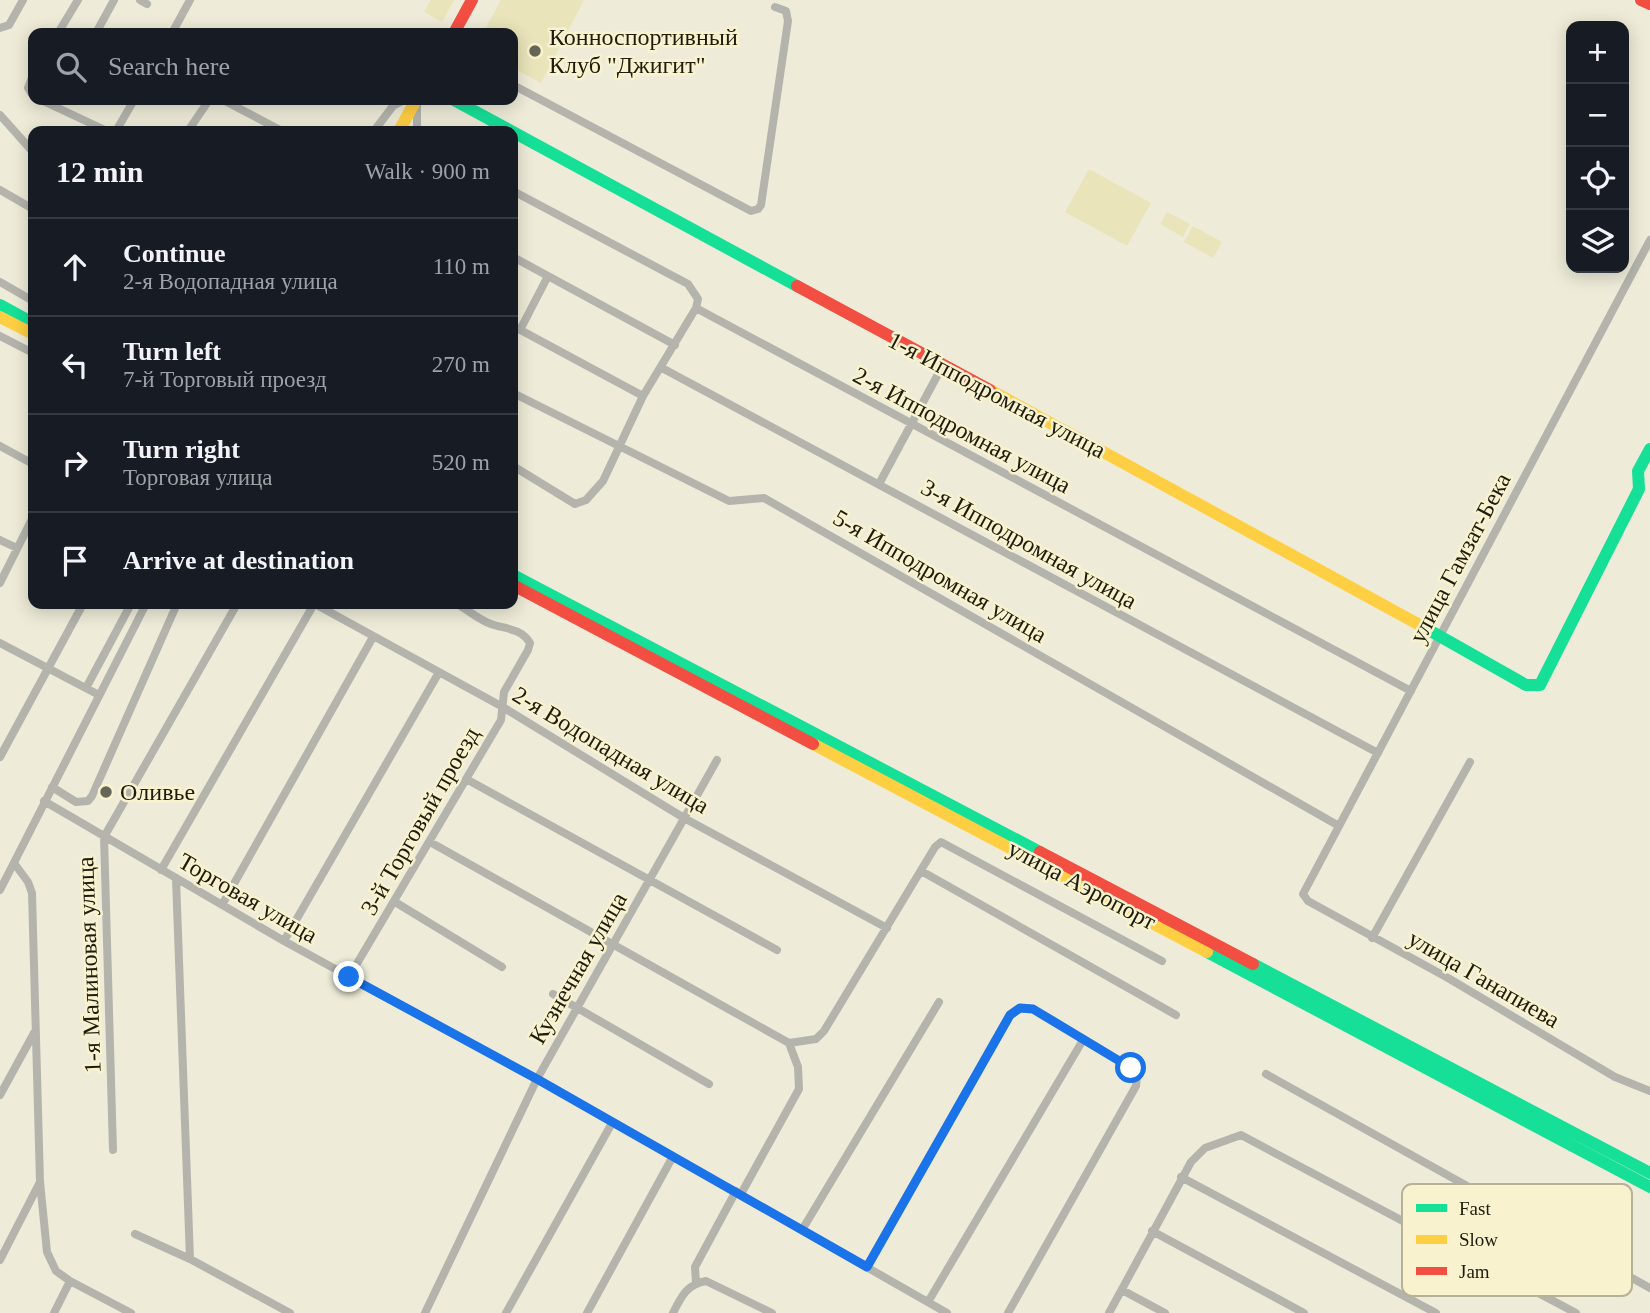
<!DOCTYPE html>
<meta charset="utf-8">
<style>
body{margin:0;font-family:"Times New Roman",serif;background:#242831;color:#f1f3f6}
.controls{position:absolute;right:21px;top:21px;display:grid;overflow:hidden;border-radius:14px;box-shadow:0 4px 18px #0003}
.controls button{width:63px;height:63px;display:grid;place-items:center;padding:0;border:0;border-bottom:2px solid #363941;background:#171b24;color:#f1f3f6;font:35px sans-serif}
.stop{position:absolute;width:21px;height:21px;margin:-16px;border:5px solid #1a73e8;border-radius:50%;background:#fff}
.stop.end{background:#1a73e8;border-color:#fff;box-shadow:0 2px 7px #0008}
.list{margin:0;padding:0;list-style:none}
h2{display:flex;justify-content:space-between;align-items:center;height:91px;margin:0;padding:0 28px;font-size:30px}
h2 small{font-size:23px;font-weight:400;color:#9ea1a6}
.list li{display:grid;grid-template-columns:46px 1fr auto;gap:21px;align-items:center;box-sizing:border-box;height:98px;padding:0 28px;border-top:2px solid #363941}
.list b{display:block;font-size:26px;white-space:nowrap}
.list p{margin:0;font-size:23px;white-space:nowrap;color:#9ea1a6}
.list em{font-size:23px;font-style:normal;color:#9ea1a6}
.icon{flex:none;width:38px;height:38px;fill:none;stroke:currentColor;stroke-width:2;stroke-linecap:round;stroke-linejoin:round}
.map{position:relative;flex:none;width:1650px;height:1313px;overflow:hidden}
.search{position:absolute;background:#171b24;box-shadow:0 4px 18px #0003;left:28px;top:28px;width:490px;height:77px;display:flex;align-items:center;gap:18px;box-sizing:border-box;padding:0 24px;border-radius:14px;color:#9ea1a6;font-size:26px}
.panel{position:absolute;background:#171b24;box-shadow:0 4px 18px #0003;left:28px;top:126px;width:490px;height:483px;border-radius:14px}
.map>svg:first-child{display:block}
</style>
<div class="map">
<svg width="1650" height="1313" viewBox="0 0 1650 1313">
<rect width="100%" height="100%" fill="#eeecd8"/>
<path fill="#e9e4ba" d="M431,0h23l-12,22 -18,-10z
M501,0h83l-43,83 -28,-15v-35h-30z
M1089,169l62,34 -24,43 -62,-34z
M1167,212l23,12 -7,13 -23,-13z
M1193,226l29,16 -9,16 -29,-16z"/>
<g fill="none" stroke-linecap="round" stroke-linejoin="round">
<path stroke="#b4b4ad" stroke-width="8" d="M140,0l7,4
M0,28l9,-3 14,-25
M58,33l20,-33
M96,33l18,-33
M172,33l18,-33
M33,75l-5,13 5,8
M513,85l238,126 7,-2 3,-4 27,-184 -2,-10 -11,-4
M41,100l66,31
M223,100l59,31
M0,115l33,37
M116,131l18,-31
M188,131l21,-31
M374,131l19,-25 11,-6
M417,131v-28
M0,190l33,19
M513,191l175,93 10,15 -2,9 715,383
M1650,240l-347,654 5,7 140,77 167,99 35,14
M513,257l162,88
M0,282l33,19
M513,326l130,70
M520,330l28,-54
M0,336l33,17
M662,368l716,385
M513,393l216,108 35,-3 575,328
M0,446l33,18
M513,466l62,38 11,-4 17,-19 40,-85 53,-88
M879,484l64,-119
M0,540l17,8
M0,583l33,-66
M315,604l186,102 183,112 203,110
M0,643l99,52
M86,688l45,-84
M0,757l83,-153
M468,780l309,170
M52,787l24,15 12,-1 4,-5 85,-192
M44,801l240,140 253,138 410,234
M430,842l359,201
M14,863l14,19 4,11 8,289 7,70 9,19 14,10 61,32
M161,870l153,-266
M923,872l253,143
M176,879l14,380
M0,890l146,-286
M395,902l107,65
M222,905l151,-268
M1372,938l98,-176
M284,941l154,-267
M349,977l152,-257 3,-28 24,-42 2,-7c-9,-15 -25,-14 -39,-19 -12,-4 -23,-14 -34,-20
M553,994l156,90
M789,1043l27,-4 8,-8 111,-184 6,-5 221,119
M1266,1074l384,214
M0,1095l34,-62
M113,1150l-9,-313 133,-233
M1181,1177l255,136
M741,1194l58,-105 -1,-22 -9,-24
M802,1230l137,-228
M1152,1231l152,82
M135,1234l55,25 100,54
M0,1260l40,-78
M867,1267l143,-252 10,-7 13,1 98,59 6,9 -1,9 -128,227
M696,1283l-1,-16 41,-76
M1122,1290l43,23
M928,1302l155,-262
M54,1313l16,-32
M425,1313l112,-234 180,-319
M506,1313l106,-190
M587,1313l85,-155
M673,1313c8,-16 14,-29 33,-32l66,32
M1109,1313l82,-151 14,-14 36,-13 335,178"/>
<path stroke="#16e098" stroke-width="12" d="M454,100l343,186
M0,305l33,18
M513,575l527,277
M1427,629l99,56h14l99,-196 -1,-18 12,-22
M1207,952l443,235
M1253,964l397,209"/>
<path stroke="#ffcf43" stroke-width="12" d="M399,131l17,-31
M0,317l33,17
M990,390l437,239
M813,744l394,208"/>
<path stroke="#f24e42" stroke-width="12" d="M1641,0l9,4
M454,33l18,-33
M797,286l193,104
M513,585l300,159
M1040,852l213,112"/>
</g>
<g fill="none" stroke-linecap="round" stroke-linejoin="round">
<path stroke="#1a73e8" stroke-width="9" d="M349,977l188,102 330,188 143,-252 10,-7 13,1 98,59"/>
</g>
<g fill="#676555" stroke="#f8f3ce" stroke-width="2.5">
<circle cx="535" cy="51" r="7"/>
<circle cx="106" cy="792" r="7"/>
</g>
<g text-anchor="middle" stroke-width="5" stroke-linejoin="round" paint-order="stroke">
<g font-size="24" fill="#1e1c0f" stroke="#f8f3ce" text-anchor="start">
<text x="549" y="45">Конноспортивный<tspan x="549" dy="28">Клуб "Джигит"</tspan></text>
<text x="120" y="800">Оливье</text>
</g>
<g font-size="24" fill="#1e1c0f" stroke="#f8f3ce">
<text transform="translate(997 395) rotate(28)" y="8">1-я Ипподромная улица</text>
<text transform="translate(962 430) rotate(28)" y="8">2-я Ипподромная улица</text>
<text transform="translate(1029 544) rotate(29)" y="8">3-я Ипподромная улица</text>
<text transform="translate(1460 558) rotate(-62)" y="8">улица Гамзат-Бека</text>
<text transform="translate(940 576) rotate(30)" y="8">5-я Ипподромная улица</text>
<text transform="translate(611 750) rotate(31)" y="8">2-я Водопадная улица</text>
<text transform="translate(420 821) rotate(-60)" y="8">3-й Торговый проезд</text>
<text transform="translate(1082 885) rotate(28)" y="8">улица Аэропорт</text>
<text transform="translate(248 898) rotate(30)" y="8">Торговая улица</text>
<text transform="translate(89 965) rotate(-92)" y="8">1-я Малиновая улица</text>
<text transform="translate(578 968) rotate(-60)" y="8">Кузнечная улица</text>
<text transform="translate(1484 979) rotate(30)" y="8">улица Ганапиева</text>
</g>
</g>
<rect x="1402" y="1184" width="230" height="112" rx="10" fill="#f8f3ce" stroke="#b7b295" stroke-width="2"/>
<rect x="1416" y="1204" width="31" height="8" fill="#16e098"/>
<rect x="1416" y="1235" width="31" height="9" fill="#ffcf43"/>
<rect x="1416" y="1267" width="31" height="8" fill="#f24e42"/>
<g font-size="19" fill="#1e1c0f">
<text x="1459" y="1215">Fast</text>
<text x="1459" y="1246">Slow</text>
<text x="1459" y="1278">Jam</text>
</g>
</svg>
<div class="controls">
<button>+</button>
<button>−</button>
<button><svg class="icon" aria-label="locate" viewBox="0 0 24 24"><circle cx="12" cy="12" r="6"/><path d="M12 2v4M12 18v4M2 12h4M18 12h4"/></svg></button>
<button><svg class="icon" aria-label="layers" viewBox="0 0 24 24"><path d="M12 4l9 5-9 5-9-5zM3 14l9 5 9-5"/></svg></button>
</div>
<div class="stop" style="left:1131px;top:1068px"></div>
<div class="stop end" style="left:349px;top:977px"></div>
<div class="search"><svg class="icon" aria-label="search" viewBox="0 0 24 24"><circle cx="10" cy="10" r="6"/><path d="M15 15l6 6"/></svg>Search here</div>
<section class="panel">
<h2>12 min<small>Walk · 900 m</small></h2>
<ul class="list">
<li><svg class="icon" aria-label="ahead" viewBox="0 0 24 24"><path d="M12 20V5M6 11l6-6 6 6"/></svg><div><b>Continue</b><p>2-я Водопадная улица</p></div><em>110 m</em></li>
<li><svg class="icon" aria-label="left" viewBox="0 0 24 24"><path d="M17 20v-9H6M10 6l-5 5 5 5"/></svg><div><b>Turn left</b><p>7-й Торговый проезд</p></div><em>270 m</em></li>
<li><svg class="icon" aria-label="right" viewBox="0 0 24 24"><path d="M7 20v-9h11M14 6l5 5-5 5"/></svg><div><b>Turn right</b><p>Торговая улица</p></div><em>520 m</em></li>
<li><svg class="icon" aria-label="arrive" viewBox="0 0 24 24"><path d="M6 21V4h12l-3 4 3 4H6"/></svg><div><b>Arrive at destination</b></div></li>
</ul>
</section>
</div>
